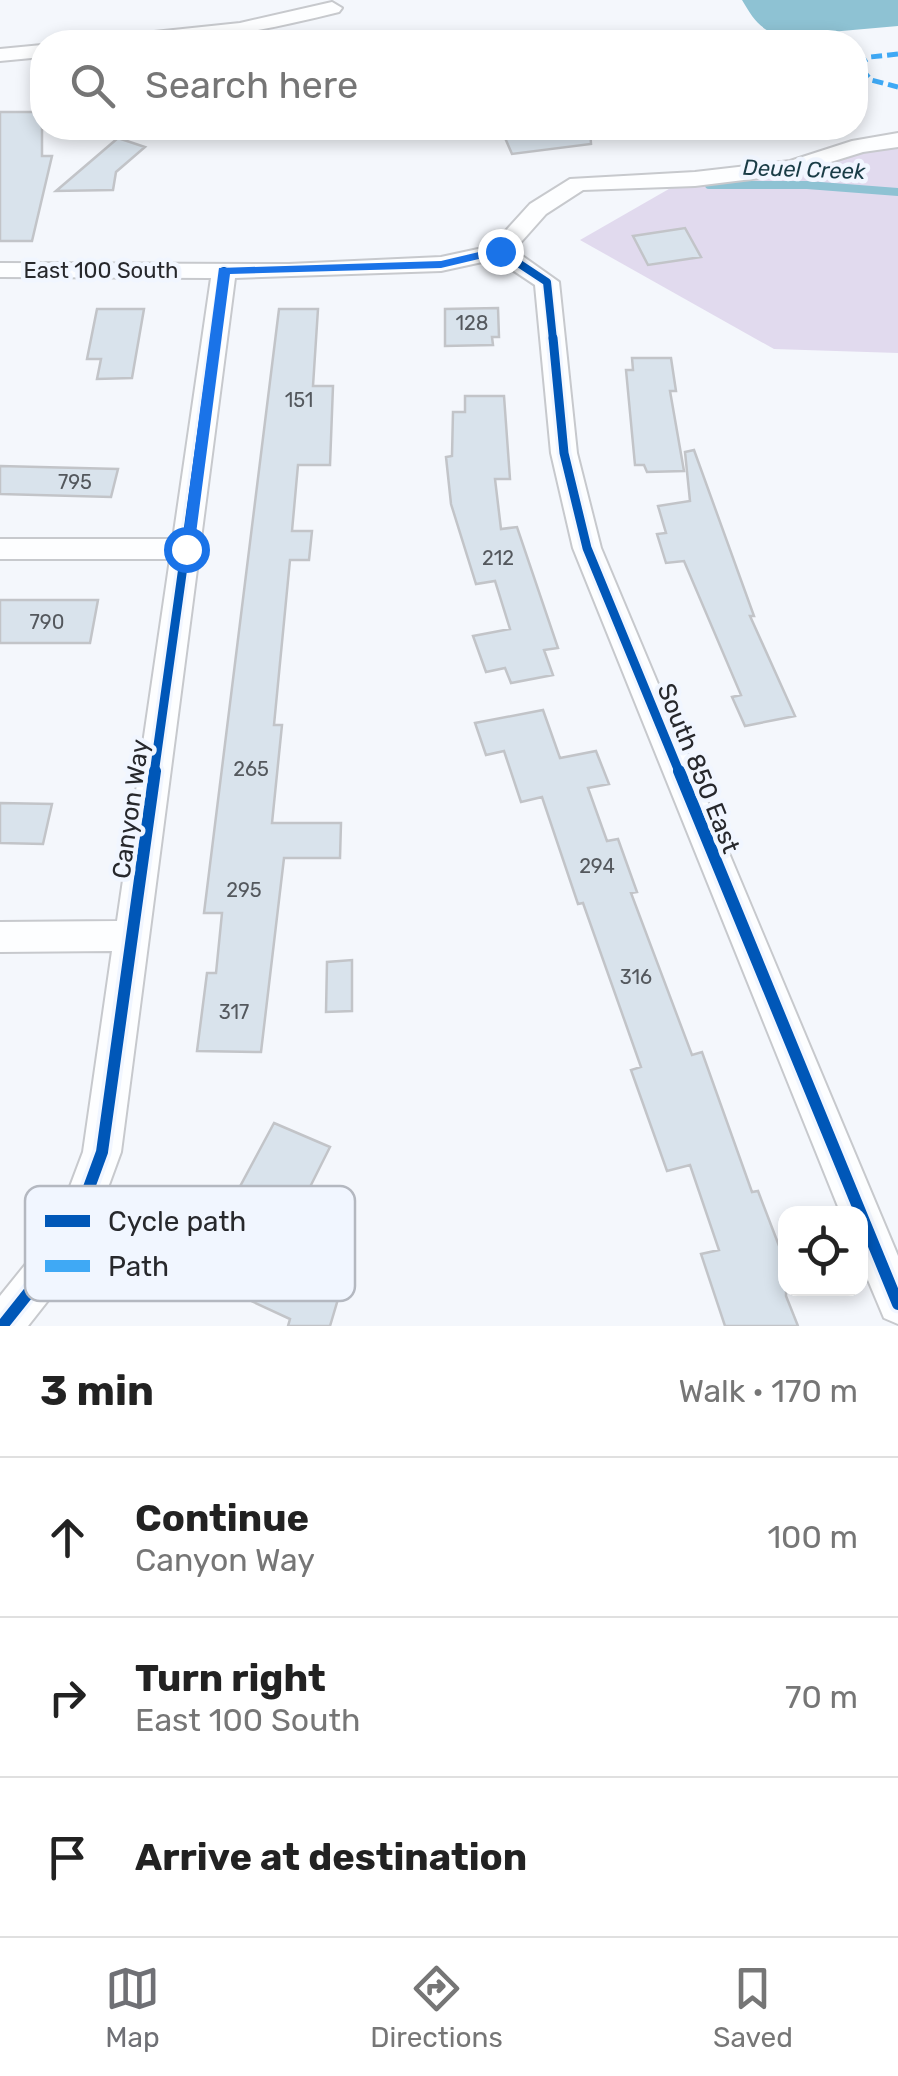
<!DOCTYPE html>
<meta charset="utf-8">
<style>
body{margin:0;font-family:Rubik,sans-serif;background:#f6f6f6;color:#222}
.controls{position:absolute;right:30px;bottom:30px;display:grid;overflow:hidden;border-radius:20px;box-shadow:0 5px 15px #0003}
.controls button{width:90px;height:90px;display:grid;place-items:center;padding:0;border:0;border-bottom:2px solid #e0e0e0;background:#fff;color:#222;font:50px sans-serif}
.stop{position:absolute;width:30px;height:30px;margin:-22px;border:8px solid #1a73e8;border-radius:50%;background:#fff}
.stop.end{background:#1a73e8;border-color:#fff;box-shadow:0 2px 10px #0008}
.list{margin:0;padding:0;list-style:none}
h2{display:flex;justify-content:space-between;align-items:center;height:130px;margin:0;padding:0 40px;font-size:42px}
h2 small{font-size:32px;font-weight:400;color:#767676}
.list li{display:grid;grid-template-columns:65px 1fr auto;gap:30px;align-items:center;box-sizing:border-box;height:160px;padding:0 40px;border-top:2px solid #e0e0e0}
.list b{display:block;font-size:38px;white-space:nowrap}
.list p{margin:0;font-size:32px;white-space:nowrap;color:#767676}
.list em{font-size:32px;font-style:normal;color:#767676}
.icon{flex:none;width:55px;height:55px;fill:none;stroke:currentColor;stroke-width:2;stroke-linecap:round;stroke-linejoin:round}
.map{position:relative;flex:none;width:898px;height:1326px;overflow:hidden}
.search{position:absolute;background:#fff;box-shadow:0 5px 15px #0003;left:30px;right:30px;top:30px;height:110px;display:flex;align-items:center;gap:25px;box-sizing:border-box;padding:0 35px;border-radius:40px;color:#767676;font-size:38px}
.sheet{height:610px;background:#fff}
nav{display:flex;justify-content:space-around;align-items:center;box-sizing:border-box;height:140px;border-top:2px solid #e0e0e0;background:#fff;font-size:28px;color:#767676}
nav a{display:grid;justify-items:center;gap:5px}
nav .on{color:#6f7075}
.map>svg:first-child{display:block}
</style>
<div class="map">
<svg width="898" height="1326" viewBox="0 0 898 1326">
<rect width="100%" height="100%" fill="#f4f7fc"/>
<path fill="#e1daee" d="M888,143l10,1v209l-124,-4 -194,-109 108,-62z"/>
<path fill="#8ec2d3" d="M742,0h156v26l-113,10c-24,-4 -31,-16 -43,-36z"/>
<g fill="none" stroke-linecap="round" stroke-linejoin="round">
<path stroke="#8ec2d3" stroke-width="8" d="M709,185h98l91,7"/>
</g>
<path fill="#d9e3ec" stroke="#c2c4c8" stroke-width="2.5" d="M0,112h42v44h10l-20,85h-32z
M528,128h62l1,16 -79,10 -10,-23z
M118,138l27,9 -29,25 -3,18 -57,1z
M685,228l16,29 -53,8 -15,-29z
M498,308l1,29h-7l1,8 -48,1v-37z
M97,309h47l-12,69 -35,1 4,-20h-14z
M279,309h39l-5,77h20l-3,79h-32l-6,66h20l-3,29h-19l-16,165h8l-10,98h69l-1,35h-56l-23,194 -64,-1 10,-78h9l6,-60h-18z
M632,358h39l5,33h-6l14,80 -37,1 -3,-7h-9l-9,-95h7z
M465,396h39l6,83h-15l6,50 16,-2 41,121 -14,2 9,25 -42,8 -6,-15 -19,4 -13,-36 37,-7 -15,-48 -19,3 -25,-80 -5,-47 6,-1 1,-44h12z
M694,450l60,166h-4l45,100 -50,10 -13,-29 9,-2 -57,-134 -18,2 -9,-29 9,-1 -8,-27 32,-5 -5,-49z
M0,466l118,3 -7,28 -111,-3z
M0,600h98l-8,43h-90z
M543,710l17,48 36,-7 13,33 -21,4 19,53 11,-2 19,53 -6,1 61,162 10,-3 50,140 6,-1 28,73v32l12,30h-73l-24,-72 18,-4 -29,-85 -23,6 -36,-101 10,-3 -58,-164 -5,1 -36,-107 -21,5 -17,-51 -18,4 -11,-32z
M0,803l52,1 -9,40 -43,-1z
M352,960v51l-26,1 1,-50z
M274,1123l56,24 -66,132 74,20 -8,27h-42l2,-7 -97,-45z"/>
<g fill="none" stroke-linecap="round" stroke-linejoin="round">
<defs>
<path id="street" d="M332,2l10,6 -3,4c-77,19 -154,35 -233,30l10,-6 124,-13z
M42,45v12l-42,4v-12z
M898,133v14l-35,5 -71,22 -97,12 -112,4 -37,24 -32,36 45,32 18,171 24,95 297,708v68l-14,-6 -24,-57v-47h-19l-268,-666 -22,-95 -16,-168 -39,-26 -55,12 -206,7 -114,874 -38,104 -55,70h-28v-30l54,-67 29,-77 29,-201 -112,1v-30l117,-1 53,-362h-170v-20h173l38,-261 -211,-1v-14l289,1 152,-7 51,-11 38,-42 40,-25 125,-7 95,-11 62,-20z"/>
</defs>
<use href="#street" stroke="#c7c9cd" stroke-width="4"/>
<use href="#street" fill="#fdfeff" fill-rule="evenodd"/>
<path stroke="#3fa9f5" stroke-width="5" stroke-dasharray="11 5" stroke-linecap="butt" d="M898,54l-28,3 -12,8 13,15 27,7"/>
<defs>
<path id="cycleway-far2" d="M500,251l47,31 6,58
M214,340l10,-69"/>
<path id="cycleway-far1" d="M553,338l11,115 23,95 93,226
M154,774l61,-436"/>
<path id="cycleway" d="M679,771l219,533
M2,1326l67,-84 33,-90 53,-381"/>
</defs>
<use href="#cycleway-far2" stroke="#f1f6ff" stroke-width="12"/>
<use href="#cycleway-far1" stroke="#f1f6ff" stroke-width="15"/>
<use href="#cycleway" stroke="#f1f6ff" stroke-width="19"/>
<use href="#cycleway-far2" stroke="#0057b8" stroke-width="8"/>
<use href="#cycleway-far1" stroke="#0057b8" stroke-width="9"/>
<use href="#cycleway" stroke="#0057b8" stroke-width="12"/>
</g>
<path fill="#1a73e8" d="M500,247l4,1v5l-63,15 -211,6 -36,275 -3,4h-10l38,-285 222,-7z"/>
<g text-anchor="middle" stroke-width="9" stroke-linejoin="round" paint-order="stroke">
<g font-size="20" fill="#54585d">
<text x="472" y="330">128</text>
<text x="299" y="407">151</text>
<text x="75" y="489">795</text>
<text x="498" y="565">212</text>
<text x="47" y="629">790</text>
<text x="251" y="776">265</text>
<text x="597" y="873">294</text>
<text x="244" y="897">295</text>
<text x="636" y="984">316</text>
<text x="234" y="1019">317</text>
</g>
<g font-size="22" font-style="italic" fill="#193c46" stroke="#f1f6ff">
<text transform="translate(804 169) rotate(2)" y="8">Deuel Creek</text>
</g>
<g font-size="22" fill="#27282c" stroke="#f1f6ff">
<text x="101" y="278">East 100 South</text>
</g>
<g font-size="25" fill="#27282c" stroke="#f1f6ff">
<text transform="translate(699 768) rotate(68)" y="9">South 850 East</text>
<text transform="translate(130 809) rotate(-82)" y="9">Canyon Way</text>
</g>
</g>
<rect x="25" y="1186" width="330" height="115" rx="15" fill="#f1f6ff" stroke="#b4b8c0" stroke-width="2.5"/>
<rect x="45" y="1215" width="45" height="12" fill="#0057b8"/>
<rect x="45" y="1260" width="45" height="12" fill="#3fa9f5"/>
<g font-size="28" fill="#27282c">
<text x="108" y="1231">Cycle path</text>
<text x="108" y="1276">Path</text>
</g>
</svg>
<div class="controls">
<button><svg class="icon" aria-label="locate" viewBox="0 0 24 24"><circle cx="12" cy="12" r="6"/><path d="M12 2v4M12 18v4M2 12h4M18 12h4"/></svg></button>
</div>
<div class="stop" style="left:186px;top:549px"></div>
<div class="stop end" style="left:500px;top:251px"></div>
<div class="search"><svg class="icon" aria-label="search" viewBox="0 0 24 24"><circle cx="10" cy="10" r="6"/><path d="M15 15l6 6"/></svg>Search here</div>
</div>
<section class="sheet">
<h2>3 min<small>Walk · 170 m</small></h2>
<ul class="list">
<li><svg class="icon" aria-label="ahead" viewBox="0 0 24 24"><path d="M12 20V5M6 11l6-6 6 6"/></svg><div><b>Continue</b><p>Canyon Way</p></div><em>100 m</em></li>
<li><svg class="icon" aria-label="right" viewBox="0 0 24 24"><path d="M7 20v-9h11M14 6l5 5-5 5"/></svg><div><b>Turn right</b><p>East 100 South</p></div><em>70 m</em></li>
<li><svg class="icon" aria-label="arrive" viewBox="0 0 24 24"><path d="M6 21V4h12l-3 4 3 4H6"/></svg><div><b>Arrive at destination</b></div></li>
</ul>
</section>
<nav>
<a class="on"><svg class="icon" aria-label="map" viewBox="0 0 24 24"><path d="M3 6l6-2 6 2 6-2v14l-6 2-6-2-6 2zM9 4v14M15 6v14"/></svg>Map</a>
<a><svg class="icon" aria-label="directions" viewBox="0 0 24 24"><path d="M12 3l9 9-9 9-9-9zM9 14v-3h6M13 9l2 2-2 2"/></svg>Directions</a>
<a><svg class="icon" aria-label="saved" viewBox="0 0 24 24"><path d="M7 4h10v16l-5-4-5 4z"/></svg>Saved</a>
</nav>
